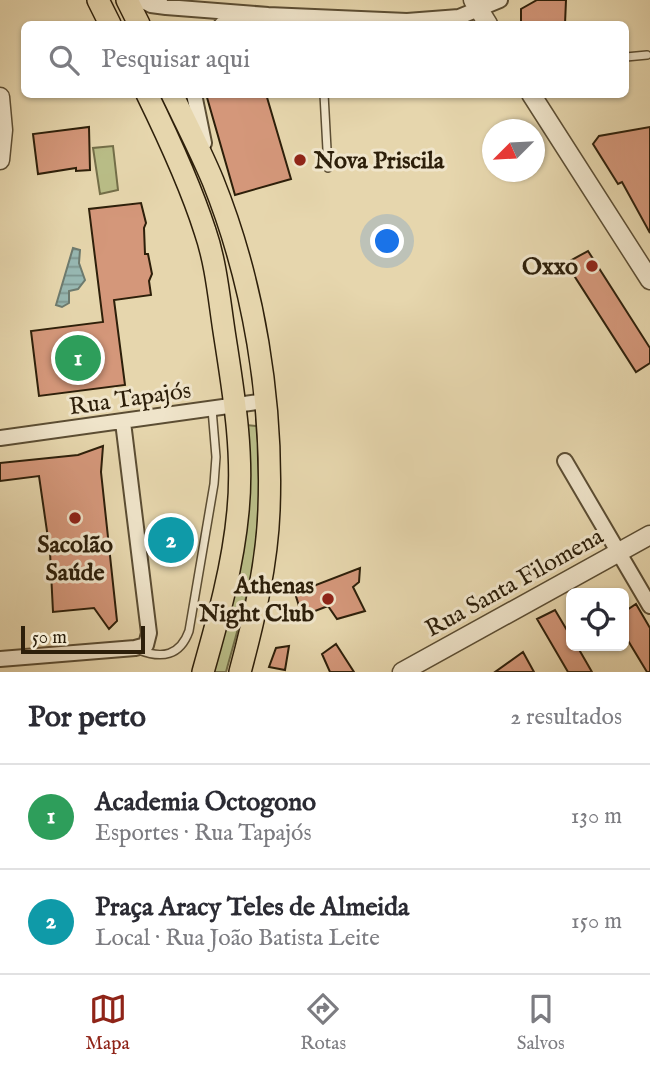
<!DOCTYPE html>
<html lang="pt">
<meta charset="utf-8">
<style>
body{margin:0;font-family:"IM FELL English",serif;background:#f2f2f3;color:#2b2b33}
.controls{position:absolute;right:21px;bottom:21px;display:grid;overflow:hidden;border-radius:10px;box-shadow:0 2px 5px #0004}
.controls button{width:63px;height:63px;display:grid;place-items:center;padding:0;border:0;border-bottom:2px solid #e1e1e2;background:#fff;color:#2b2b33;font:35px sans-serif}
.compass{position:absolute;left:482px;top:119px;width:63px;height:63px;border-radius:50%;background:#fff;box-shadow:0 2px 5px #0004;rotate:246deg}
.scale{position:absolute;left:21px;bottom:18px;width:124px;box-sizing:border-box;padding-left:7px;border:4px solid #2d1f0a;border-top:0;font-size:19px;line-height:24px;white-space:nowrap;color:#2d1f0a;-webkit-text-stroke:5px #efe4ca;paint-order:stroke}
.you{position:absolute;left:388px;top:242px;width:24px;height:24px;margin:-18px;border:5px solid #fff;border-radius:50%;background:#1a73e8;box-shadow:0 0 0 10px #1a73e833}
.badge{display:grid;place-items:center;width:46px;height:46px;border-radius:50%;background:#8f2418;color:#fff;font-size:23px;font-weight:700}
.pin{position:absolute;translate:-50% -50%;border:4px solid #fff;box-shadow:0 2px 7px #0006}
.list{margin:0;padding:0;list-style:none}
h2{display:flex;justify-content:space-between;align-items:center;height:91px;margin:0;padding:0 28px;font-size:30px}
h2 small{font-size:23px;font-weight:400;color:#7c7c81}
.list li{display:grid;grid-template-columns:46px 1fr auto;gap:21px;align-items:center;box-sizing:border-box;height:105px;padding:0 28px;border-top:2px solid #e1e1e2}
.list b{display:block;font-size:26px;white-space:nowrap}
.list p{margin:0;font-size:23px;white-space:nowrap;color:#7c7c81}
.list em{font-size:23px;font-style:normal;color:#7c7c81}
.icon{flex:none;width:38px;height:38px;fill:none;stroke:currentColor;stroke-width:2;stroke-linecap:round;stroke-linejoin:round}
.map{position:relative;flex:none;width:650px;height:672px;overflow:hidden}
.search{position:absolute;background:#fff;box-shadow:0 2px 5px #0004;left:21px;right:21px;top:21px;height:77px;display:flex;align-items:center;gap:18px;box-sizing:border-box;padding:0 24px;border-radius:10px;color:#7c7c81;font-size:26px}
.sheet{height:301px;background:#fff}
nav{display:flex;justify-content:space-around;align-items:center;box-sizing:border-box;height:98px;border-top:2px solid #e1e1e2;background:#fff;font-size:19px;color:#7c7c81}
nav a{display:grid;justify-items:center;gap:4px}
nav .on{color:#8f2418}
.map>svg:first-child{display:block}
</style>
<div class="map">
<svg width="650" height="672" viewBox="0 0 650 672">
<defs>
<pattern id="water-rules" width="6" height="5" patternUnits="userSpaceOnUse" patternTransform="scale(1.75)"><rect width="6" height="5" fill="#97b7b1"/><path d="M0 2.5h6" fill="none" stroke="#7c948e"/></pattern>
</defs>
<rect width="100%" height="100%" fill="#e6d6ad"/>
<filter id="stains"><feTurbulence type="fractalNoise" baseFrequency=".00286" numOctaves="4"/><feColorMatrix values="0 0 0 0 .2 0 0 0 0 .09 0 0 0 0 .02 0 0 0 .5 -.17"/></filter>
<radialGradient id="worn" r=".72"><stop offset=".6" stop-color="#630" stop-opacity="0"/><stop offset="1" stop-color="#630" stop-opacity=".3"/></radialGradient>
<path fill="#b9bd87" stroke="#736e48" stroke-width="2" d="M113,146l5,44 -18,4 -7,-46z
M246,425l11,1c3,48 5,98 -5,146 -7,34 -17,67 -26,100h-15z"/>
<path fill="url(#water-rules)" stroke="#6d7a6e" stroke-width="2" d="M73,248l7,2 -1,13 6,17 -7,9 -9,2v12l-7,4 -6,-2z"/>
<path fill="#d4977a" stroke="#2d1f0a" stroke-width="2" d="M537,0h29l-1,24h-44v-15z
M206,94h60l25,85 -56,16z
M89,127l1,43 -14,1v-3l-38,6 -5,-40z
M650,127v106l-28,-51 -4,2 -25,-40 6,-8z
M141,203l5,20 -2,5 1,26h3l4,20 -3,7 2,14 -37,5 11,85 -86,11 -8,-65 72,-9 -14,-113z
M588,251l62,97v15l-14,9 -70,-109z
M103,446l-2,26 16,149 -8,8 -15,-21 -41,4 -3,-60 -11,-76 -39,5v-18l78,-8z
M360,568l-1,14 -6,5 12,24 -28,8 -9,-13 -26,10 -7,-23z
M636,604l14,24v44h-3l-23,-38v-22z
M555,610l16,27v9h6l15,26h-24l-31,-53z
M336,644l18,28h-24l-8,-18z
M289,646l-4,24 -16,-3 7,-19z
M523,652l11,20h-39z"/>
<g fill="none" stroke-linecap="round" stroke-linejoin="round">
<defs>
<path id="service" d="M626,57l21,-2
M324,94l4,74
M139,650c23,9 41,6 50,-19l25,-147 2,-27 -4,-48"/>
<path id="minor" d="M141,0l10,5 15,2 102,8 139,6 52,-4 41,-17
M222,24l26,-7
M194,94l10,49
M0,438l265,-37
M565,461l85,145
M0,659l135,-11 11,-3 3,-12 -26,-211"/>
<path id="tertiary" d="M473,0l15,24
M531,94l119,186
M0,97l3,33 -3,30
M402,672l248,-137"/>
<path id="primary" d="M98,0l12,24
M127,0l12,24
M147,94c22,45 43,90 58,137 11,32 14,67 19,100 9,59 20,120 14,180 -5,55 -20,108 -35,161
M172,94c14,29 29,58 41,87 41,102 60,220 56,329 -2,54 -15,110 -29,162"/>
</defs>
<use href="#service" stroke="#5b4d33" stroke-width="10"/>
<use href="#minor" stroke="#5b4d33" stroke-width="18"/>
<use href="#tertiary" stroke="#5b4d33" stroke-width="21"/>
<use href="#primary" stroke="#2d1f0a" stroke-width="24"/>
<use href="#service" stroke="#efe4ca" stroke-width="7"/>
<use href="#minor" stroke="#efe4ca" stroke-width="14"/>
<use href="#tertiary" stroke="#efe4ca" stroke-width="18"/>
<use href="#primary" stroke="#e6d6ad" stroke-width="21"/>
</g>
<g fill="#8f2418" stroke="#efe4ca" stroke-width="2.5">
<circle cx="300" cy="160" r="7"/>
<circle cx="592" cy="266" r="7"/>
<circle cx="75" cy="518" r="7"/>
<circle cx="328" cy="599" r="7"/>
</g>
<g text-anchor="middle" stroke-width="6" stroke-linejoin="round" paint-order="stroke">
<g font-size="24" font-weight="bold" fill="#2d1f0a" stroke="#efe4ca" text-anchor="end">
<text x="314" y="168" text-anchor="start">Nova Priscila</text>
<text x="578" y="274">Oxxo</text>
<text x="75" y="552" text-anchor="middle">Sacolão<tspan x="75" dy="28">Saúde</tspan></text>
<text x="314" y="593">Athenas<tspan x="314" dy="28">Night Club</tspan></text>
</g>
<g font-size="24" fill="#2d1f0a" stroke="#efe4ca">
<text transform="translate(130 398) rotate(-8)" y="8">Rua Tapajós</text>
<text transform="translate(514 582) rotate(-29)" y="8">Rua Santa Filomena</text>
</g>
</g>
<rect width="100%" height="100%" filter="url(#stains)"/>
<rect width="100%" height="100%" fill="url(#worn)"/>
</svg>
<div class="controls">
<button><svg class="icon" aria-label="locate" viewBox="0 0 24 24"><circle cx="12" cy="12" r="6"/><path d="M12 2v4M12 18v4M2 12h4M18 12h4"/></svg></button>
</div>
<svg class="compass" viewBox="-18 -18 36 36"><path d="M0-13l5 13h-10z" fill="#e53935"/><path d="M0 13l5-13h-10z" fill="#7c7c81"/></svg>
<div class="scale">50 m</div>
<div class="you"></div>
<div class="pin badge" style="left:78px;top:358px;background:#2e9e5b">1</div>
<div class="pin badge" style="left:171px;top:540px;background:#0f9aa8">2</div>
<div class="search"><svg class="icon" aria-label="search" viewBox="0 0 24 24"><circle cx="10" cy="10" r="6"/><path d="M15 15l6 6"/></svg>Pesquisar aqui</div>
</div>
<section class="sheet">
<h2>Por perto<small>2 resultados</small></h2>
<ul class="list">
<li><span class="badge" style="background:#2e9e5b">1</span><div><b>Academia Octogono</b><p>Esportes · Rua Tapajós</p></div><em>130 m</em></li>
<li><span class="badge" style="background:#0f9aa8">2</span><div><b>Praça Aracy Teles de Almeida</b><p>Local · Rua João Batista Leite</p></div><em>150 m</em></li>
</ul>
</section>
<nav>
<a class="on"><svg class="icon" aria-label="map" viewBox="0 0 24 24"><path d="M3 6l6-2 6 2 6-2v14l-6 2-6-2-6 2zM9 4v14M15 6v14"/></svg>Mapa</a>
<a><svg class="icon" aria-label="directions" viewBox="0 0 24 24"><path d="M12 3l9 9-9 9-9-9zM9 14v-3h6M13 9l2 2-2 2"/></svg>Rotas</a>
<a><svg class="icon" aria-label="saved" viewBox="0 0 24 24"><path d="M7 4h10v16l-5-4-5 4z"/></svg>Salvos</a>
</nav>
